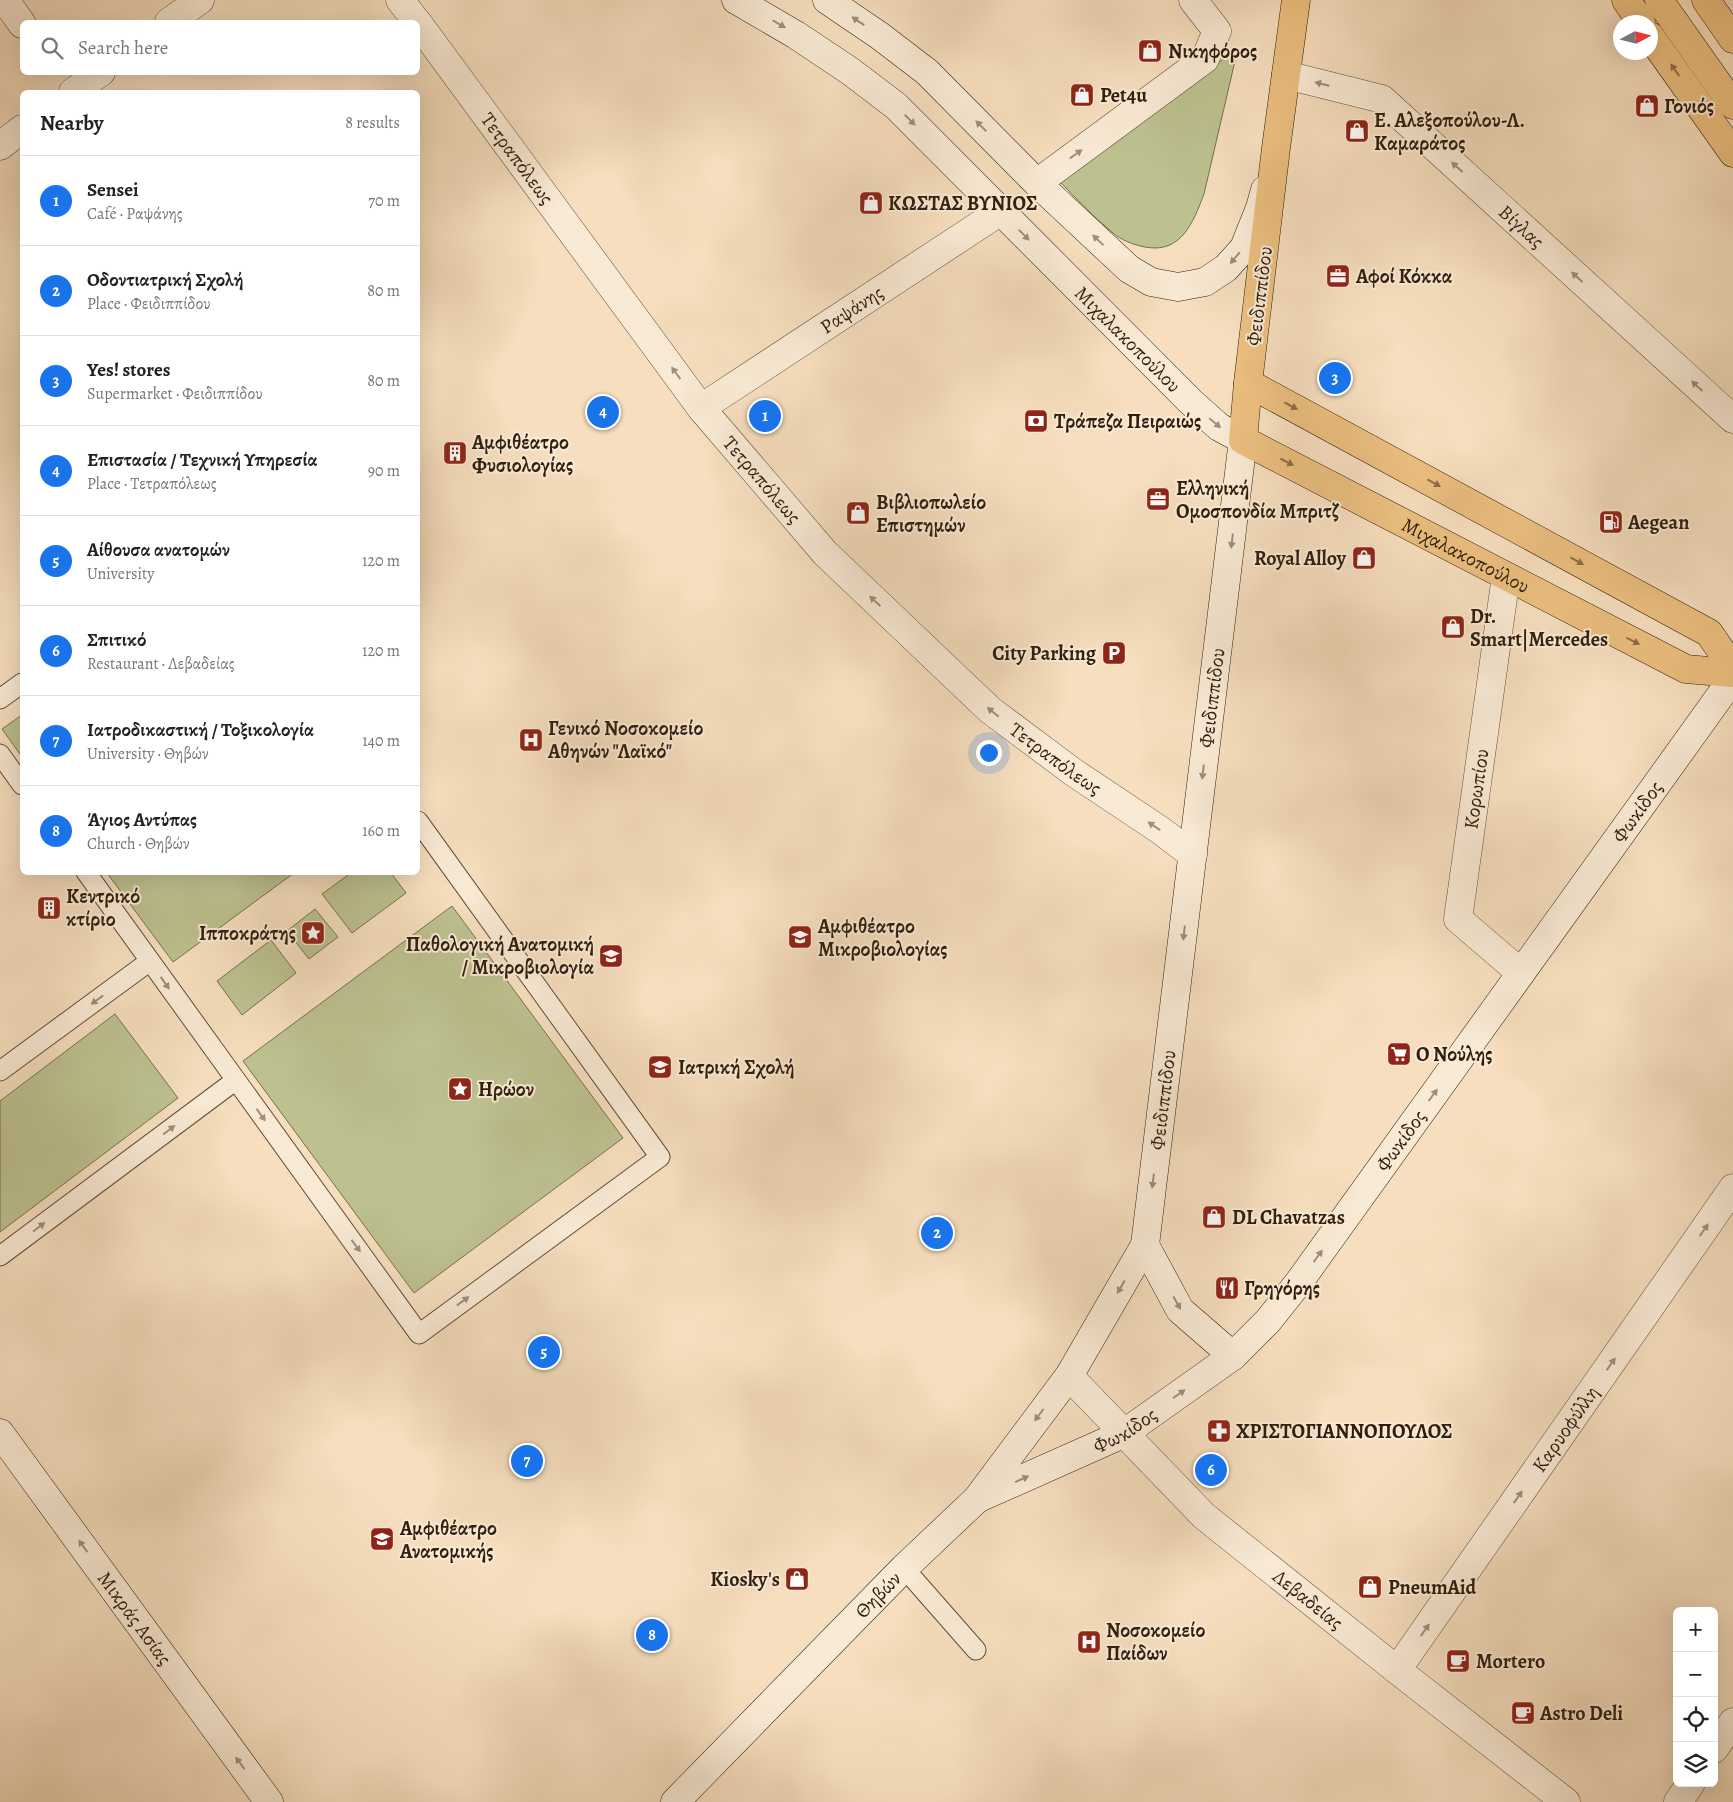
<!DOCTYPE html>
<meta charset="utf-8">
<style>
body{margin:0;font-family:Alegreya,serif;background:#f6f6f6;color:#222}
.controls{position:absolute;right:15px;bottom:15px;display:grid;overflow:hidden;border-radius:8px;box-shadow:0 5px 20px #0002}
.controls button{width:45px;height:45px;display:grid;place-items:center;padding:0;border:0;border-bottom:1px solid #e0e0e0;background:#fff;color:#222;font:25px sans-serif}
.compass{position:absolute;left:1613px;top:15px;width:45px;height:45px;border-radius:50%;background:#fff;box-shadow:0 5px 20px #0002;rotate:83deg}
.you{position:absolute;left:988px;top:752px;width:18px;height:18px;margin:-12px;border:4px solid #fff;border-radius:50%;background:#1a73e8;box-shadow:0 0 0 8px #1a73e833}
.badge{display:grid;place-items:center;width:32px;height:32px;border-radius:50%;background:#1a73e8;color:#fff;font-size:16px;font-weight:700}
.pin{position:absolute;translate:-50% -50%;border:2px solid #fff;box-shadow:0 1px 5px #0006}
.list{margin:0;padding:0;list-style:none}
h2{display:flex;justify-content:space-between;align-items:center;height:65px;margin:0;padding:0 20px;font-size:21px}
h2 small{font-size:16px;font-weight:400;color:#767676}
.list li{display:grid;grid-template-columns:32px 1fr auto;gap:15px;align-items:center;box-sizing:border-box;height:90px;padding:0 20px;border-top:1px solid #e0e0e0}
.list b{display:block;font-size:19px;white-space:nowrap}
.list p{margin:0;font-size:16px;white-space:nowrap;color:#767676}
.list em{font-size:16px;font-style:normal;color:#767676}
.icon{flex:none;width:28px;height:28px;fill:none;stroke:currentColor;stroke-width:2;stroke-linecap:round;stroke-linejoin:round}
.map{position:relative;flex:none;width:1733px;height:1802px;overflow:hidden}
.search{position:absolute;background:#fff;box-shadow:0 5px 20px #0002;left:20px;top:20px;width:400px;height:55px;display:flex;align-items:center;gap:12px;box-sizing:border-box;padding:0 18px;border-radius:8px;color:#767676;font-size:19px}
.panel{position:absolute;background:#fff;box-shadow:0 5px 20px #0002;left:20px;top:90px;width:400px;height:785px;border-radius:8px}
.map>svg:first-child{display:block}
</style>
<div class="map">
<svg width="1733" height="1802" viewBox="0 0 1733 1802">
<rect width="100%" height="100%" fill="#f6debe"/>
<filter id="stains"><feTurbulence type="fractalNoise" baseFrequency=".004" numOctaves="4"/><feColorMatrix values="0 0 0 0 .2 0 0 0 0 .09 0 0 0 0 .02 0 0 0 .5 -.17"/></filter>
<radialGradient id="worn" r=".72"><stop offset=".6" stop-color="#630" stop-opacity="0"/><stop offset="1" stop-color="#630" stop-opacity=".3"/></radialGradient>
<path fill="#bdc190" stroke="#76704e" d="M1238,48l-34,146c-11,29 -23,60 -59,53 -11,-2 -24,-7 -32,-14 -19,-15 -36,-34 -53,-51z
M22,715v42l-20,-28z
M352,872l39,1 15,20 -54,40 -30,-39z
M107,873h187l-121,89z
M452,906l171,232 -209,155 -171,-232z
M315,909l23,28 -29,22 -22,-28z
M271,940l25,33 -54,42 -25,-34z
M115,1014l63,84 -178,134v-131z"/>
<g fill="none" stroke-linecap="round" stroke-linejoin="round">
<defs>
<path id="lane" d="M0,699l22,-16
M0,754l22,31
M86,872l333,462 241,-177 -242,-336
M0,1071l150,-110
M0,1256l236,-176
M904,1568l72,82"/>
<g id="street">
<path d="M5,0l17,24"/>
<path d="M400,0l17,22"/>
<path d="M169,22l31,-22"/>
<path id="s1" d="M418,23l283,385 124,145 165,157 83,62 87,58 33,25"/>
<path id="s2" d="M1286,75l96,24 351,320"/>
<path d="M73,92l28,-20"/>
<path d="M0,146l22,-17"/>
<path d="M1037,183l168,-124 12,-28 -24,-31"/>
<path id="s3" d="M701,408l300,-197"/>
<path d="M1506,576l-48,343 63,54"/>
<path id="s4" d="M1069,1376l135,140 193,154 169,132"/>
<path id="s5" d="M1397,1670l336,-482"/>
<path d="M1714,1749l19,-27"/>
<path d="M1678,1802l13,-19"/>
</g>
<g id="secondary">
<path d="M827,0l53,36 47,36 110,111 92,86 22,13 27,5 27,-5 21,-14 18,-20 16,-40 5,-18"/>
<path d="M1145,1245l35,65 53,46"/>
<path id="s6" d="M0,1433l269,369"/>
<path id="s7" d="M979,1498l144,-64 110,-78 35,-35 31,-39 434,-604"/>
<path id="s8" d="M675,1802l229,-234 73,-69 92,-123 76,-131 98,-805 -24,-13 -28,-25 -295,-296 -46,-35 -54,-36 -60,-35"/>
</g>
<g id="primary">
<path id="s9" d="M1296,0l-20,148 -28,235 -5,57 443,229 47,4"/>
<path d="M1626,0l15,22"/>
<path d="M1659,0l74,105"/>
<path d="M1706,0l27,39"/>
<path d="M1650,36l83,117"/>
<path d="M1248,383l461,250 24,35"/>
</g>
</defs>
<use href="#lane" stroke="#624e39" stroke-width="21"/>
<use href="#street" stroke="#624e39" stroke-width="29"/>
<use href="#secondary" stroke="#301e0d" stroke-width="29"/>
<use href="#primary" stroke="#301e0d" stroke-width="29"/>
<use href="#lane" stroke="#f9ead5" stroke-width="19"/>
<use href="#street" stroke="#f9ead5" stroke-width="28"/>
<use href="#secondary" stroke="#f9ead5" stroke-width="28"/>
<use href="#primary" stroke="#ebbf7f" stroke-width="28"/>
</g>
<defs><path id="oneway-solid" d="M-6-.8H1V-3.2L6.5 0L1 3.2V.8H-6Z" transform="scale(1.25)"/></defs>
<g fill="#9f8e7b">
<use href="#oneway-solid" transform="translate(858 21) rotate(-146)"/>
<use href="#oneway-solid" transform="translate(779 24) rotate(30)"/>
<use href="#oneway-solid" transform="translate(1322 84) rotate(-166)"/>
<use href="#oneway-solid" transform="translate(910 120) rotate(45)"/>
<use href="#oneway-solid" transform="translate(981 126) rotate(-135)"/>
<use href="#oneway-solid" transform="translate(1076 154) rotate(-36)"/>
<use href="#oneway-solid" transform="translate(1457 167) rotate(-138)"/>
<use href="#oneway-solid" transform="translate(1024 235) rotate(45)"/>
<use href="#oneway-solid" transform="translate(1098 240) rotate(-137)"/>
<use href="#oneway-solid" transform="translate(1235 258) rotate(130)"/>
<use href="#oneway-solid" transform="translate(1577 277) rotate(-138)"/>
<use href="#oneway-solid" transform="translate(676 373) rotate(-126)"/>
<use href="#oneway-solid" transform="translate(1697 386) rotate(-138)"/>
<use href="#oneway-solid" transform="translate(1215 423) rotate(40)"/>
<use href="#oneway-solid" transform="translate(1232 541) rotate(97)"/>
<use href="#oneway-solid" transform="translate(875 601) rotate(-137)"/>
<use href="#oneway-solid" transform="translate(993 712) rotate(-141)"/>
<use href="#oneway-solid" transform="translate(1203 772) rotate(97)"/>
<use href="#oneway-solid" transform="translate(1154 826) rotate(-146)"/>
<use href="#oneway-solid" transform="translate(1184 933) rotate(97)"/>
<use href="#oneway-solid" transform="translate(165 983) rotate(55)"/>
<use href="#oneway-solid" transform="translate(97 1000) rotate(144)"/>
<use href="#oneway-solid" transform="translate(1433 1095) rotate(-54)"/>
<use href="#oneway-solid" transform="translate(261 1115) rotate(54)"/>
<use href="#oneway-solid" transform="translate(169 1130) rotate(-37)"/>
<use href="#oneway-solid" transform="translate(1153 1181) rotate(97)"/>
<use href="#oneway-solid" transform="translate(39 1227) rotate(-37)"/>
<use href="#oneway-solid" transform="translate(1704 1230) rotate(-55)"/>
<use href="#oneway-solid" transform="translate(356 1246) rotate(54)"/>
<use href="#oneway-solid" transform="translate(1318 1256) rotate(-54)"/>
<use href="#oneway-solid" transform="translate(1121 1287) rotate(120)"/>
<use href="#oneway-solid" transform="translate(463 1301) rotate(-36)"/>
<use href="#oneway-solid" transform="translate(1177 1303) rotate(61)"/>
<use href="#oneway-solid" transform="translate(1611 1364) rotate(-55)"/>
<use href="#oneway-solid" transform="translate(1179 1394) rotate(-35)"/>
<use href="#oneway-solid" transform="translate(1039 1415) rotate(127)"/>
<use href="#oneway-solid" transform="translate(1022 1479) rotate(-24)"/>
<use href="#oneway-solid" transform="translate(1518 1497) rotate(-55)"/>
<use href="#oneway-solid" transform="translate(83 1546) rotate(-126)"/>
<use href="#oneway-solid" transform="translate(1425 1630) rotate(-55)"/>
<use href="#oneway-solid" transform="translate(240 1763) rotate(-126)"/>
</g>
<g fill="#8e6e46">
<use href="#oneway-solid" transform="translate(1675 70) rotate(-125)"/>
<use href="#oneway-solid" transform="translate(1291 406) rotate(28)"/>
<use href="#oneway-solid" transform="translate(1287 462) rotate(27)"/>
<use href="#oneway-solid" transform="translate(1434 483) rotate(29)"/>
<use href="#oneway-solid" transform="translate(1577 561) rotate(29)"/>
<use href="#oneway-solid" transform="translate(1633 641) rotate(27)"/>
</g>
<defs>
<symbol id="shop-square" viewBox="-11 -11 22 22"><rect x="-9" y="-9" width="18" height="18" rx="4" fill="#8f2418" stroke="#f9ead5"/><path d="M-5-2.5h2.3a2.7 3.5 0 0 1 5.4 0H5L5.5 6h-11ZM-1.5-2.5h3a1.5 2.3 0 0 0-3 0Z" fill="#fff"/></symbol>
<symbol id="office-square" viewBox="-11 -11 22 22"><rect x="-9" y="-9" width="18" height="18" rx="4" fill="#8f2418" stroke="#f9ead5"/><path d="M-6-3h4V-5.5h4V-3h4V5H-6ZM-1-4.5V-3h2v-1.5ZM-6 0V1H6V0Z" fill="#fff"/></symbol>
<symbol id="bank-square" viewBox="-11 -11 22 22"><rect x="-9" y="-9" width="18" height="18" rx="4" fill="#8f2418" stroke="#f9ead5"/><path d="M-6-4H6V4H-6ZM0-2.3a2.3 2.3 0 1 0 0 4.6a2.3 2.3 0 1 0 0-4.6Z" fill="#fff"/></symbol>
<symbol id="building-square" viewBox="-11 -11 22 22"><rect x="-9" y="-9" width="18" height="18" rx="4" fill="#8f2418" stroke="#f9ead5"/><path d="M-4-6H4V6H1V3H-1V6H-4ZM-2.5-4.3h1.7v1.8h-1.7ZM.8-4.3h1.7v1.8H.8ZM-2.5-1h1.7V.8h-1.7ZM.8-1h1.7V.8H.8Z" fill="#fff"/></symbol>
<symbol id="fuel-square" viewBox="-11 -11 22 22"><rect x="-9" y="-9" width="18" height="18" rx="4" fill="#8f2418" stroke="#f9ead5"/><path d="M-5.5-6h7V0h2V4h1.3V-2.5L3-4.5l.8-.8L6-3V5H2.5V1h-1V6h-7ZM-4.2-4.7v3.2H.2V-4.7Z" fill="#fff"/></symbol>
<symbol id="parking-square" viewBox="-11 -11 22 22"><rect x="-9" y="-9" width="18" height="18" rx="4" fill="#8f2418" stroke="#f9ead5"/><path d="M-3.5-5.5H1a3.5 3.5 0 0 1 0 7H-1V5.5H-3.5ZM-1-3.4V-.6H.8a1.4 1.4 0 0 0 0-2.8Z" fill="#fff"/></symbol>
<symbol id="hospital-square" viewBox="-11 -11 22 22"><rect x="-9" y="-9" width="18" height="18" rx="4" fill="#8f2418" stroke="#f9ead5"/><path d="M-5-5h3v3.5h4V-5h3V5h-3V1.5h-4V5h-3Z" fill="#fff"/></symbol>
<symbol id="sight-square" viewBox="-11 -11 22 22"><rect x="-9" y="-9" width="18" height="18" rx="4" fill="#8f2418" stroke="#f9ead5"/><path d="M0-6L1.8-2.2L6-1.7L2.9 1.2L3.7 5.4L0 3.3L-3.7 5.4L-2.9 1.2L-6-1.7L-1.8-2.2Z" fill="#fff"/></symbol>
<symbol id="university-square" viewBox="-11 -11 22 22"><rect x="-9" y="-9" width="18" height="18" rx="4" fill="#8f2418" stroke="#f9ead5"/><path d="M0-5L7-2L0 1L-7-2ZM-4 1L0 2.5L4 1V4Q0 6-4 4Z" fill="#fff"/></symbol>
<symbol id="supermarket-square" viewBox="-11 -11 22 22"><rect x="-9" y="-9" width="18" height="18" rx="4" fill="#8f2418" stroke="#f9ead5"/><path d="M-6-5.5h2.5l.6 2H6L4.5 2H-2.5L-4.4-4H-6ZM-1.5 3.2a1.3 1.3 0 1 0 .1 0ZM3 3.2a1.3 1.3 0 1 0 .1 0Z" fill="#fff"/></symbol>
<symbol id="restaurant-square" viewBox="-11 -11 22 22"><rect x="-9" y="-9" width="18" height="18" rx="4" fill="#8f2418" stroke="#f9ead5"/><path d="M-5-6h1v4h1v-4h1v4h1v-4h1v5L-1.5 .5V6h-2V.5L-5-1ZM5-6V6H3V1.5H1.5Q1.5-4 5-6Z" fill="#fff"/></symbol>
<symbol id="pharmacy-square" viewBox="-11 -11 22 22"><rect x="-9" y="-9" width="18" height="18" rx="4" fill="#8f2418" stroke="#f9ead5"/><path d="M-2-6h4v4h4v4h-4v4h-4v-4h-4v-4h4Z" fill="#fff"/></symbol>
<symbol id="cafe-square" viewBox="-11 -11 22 22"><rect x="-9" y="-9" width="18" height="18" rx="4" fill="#8f2418" stroke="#f9ead5"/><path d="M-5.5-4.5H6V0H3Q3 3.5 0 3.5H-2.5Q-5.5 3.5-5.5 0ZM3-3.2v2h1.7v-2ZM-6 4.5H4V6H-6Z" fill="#fff"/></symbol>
</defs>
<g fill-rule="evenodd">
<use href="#shop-square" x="1136" y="37" width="28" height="28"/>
<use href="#shop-square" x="1068" y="81" width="28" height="28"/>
<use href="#shop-square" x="1633" y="92" width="28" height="28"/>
<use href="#shop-square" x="1343" y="117" width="28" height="28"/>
<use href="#shop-square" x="857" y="189" width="28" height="28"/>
<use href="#office-square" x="1324" y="262" width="28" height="28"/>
<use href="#bank-square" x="1022" y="407" width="28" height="28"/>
<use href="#building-square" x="441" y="439" width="28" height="28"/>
<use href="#office-square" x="1144" y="485" width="28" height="28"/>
<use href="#shop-square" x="844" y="499" width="28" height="28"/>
<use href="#fuel-square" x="1597" y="508" width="28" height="28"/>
<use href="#shop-square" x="1350" y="544" width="28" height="28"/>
<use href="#shop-square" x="1439" y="613" width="28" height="28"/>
<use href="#parking-square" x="1100" y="639" width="28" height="28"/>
<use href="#hospital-square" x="517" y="726" width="28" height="28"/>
<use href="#building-square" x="35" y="894" width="28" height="28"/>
<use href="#sight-square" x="299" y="919" width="28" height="28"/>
<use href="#university-square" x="786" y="923" width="28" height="28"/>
<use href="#university-square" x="597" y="942" width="28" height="28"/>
<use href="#supermarket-square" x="1385" y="1040" width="28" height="28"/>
<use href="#university-square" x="646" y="1053" width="28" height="28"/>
<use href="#sight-square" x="446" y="1075" width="28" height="28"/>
<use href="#shop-square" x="1200" y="1203" width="28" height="28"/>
<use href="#restaurant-square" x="1213" y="1274" width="28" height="28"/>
<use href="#pharmacy-square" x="1205" y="1417" width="28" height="28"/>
<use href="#university-square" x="368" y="1525" width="28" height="28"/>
<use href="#shop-square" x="783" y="1565" width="28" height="28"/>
<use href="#shop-square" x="1356" y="1573" width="28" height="28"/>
<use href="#hospital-square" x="1075" y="1628" width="28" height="28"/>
<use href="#cafe-square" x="1444" y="1647" width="28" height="28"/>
<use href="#cafe-square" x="1509" y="1699" width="28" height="28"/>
</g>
<g text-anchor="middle" stroke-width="4" stroke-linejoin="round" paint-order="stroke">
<g font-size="20" font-weight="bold" fill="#301e0d" stroke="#f9ead5" text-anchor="start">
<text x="1168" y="58">Νικηφόρος</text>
<text x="1100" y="102">Pet4u</text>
<text x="1664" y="113">Γονιός</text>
<text x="1374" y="127">Ε. Αλεξοπούλου-Λ.<tspan x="1374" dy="23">Καμαράτος</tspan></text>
<text x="888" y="210">ΚΩΣΤΑΣ ΒΥΝΙΟΣ</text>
<text x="1356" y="283">Αφοί Κόκκα</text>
<text x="1054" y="428">Τράπεζα Πειραιώς</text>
<text x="472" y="449">Αμφιθέατρο<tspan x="472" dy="23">Φυσιολογίας</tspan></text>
<text x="1176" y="495">Ελληνική<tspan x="1176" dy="23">Ομοσπονδία Μπριτζ</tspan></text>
<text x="876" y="509">Βιβλιοπωλείο<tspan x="876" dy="23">Επιστημών</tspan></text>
<text x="1628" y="529">Aegean</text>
<text x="1346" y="565" text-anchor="end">Royal Alloy</text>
<text x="1470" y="623">Dr.<tspan x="1470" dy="23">Smart|Mercedes</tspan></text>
<text x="1096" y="660" text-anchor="end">City Parking</text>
<text x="548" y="735">Γενικό Νοσοκομείο<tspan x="548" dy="23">Αθηνών "Λαϊκό"</tspan></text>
<text x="66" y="903">Κεντρικό<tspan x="66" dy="23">κτίριο</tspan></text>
<text x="818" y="933">Αμφιθέατρο<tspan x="818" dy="23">Μικροβιολογίας</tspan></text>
<text x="296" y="940" text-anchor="end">Ιπποκράτης</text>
<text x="594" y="951" text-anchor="end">Παθολογική Ανατομική<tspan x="594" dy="23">/ Μικροβιολογία</tspan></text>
<text x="1416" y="1061">Ο Νούλης</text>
<text x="678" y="1074">Ιατρική Σχολή</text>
<text x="478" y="1096">Ηρώον</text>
<text x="1232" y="1224">DL Chavatzas</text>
<text x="1244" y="1295">Γρηγόρης</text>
<text x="1236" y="1438">ΧΡΙΣΤΟΓΙΑΝΝΟΠΟΥΛΟΣ</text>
<text x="400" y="1535">Αμφιθέατρο<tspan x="400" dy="23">Ανατομικής</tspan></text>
<text x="780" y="1586" text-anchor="end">Kiosky's</text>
<text x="1388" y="1594">PneumAid</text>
<text x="1106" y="1637">Νοσοκομείο<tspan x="1106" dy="23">Παίδων</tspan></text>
<text x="1476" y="1668">Mortero</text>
<text x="1540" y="1720">Astro Deli</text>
</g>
<g font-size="20" fill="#301e0d" stroke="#f9ead5">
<text dy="7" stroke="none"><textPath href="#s1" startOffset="168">Τετραπόλεως</textPath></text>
<text dy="7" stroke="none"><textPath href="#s2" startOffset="288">Βίγλας</textPath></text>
<text transform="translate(1259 296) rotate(-83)" y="7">Φειδιππίδου</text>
<text dy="7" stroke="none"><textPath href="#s3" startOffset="180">Ραψάνης</textPath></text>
<text transform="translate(1128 339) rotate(45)" y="7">Μιχαλακοπούλου</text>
<text dy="7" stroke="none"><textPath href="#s1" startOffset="572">Τετραπόλεως</textPath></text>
<text dy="7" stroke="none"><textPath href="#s9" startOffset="694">Μιχαλακοπούλου</textPath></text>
<text dy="7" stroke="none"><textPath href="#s8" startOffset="1284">Φειδιππίδου</textPath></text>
<text dy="7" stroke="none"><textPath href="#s1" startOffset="978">Τετραπόλεως</textPath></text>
<text transform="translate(1476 789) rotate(-82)" y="7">Κορωπίου</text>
<text dy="7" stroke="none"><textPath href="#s7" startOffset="971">Φωκίδος</textPath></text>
<text dy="7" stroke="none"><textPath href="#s8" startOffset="879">Φειδιππίδου</textPath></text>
<text dy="7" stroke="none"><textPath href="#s7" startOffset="566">Φωκίδος</textPath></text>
<text dy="7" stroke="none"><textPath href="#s7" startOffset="161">Φωκίδος</textPath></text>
<text dy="7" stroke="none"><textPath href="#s5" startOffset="294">Καρυοφύλλη</textPath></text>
<text dy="7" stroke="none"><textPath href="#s8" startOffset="290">Θηβών</textPath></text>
<text dy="7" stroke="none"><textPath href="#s4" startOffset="328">Λεβαδείας</textPath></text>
<text dy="7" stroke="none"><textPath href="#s6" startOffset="229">Μικράς Ασίας</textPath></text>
</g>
</g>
<rect width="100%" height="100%" filter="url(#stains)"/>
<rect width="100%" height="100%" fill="url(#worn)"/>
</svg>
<div class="controls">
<button>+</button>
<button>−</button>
<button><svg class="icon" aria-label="locate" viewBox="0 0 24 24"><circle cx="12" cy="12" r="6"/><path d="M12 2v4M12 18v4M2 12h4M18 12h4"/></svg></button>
<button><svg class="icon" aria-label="layers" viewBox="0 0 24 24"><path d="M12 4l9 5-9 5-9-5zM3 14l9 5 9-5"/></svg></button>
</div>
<svg class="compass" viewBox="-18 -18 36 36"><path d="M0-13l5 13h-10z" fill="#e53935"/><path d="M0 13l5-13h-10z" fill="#767676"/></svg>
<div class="you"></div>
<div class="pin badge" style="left:765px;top:416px">1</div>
<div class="pin badge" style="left:937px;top:1233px">2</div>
<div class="pin badge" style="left:1335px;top:378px">3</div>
<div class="pin badge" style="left:603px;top:412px">4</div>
<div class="pin badge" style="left:544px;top:1352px">5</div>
<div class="pin badge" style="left:1211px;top:1470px">6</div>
<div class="pin badge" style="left:527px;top:1461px">7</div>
<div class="pin badge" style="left:652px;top:1635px">8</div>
<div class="search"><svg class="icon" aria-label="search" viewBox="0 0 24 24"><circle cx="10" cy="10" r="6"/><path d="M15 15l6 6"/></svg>Search here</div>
<section class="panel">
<h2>Nearby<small>8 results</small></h2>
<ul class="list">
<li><span class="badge">1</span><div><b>Sensei</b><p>Café · Ραψάνης</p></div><em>70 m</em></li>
<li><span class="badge">2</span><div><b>Οδοντιατρική Σχολή</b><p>Place · Φειδιππίδου</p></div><em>80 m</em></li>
<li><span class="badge">3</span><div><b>Yes! stores</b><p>Supermarket · Φειδιππίδου</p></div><em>80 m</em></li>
<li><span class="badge">4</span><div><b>Επιστασία / Τεχνική Υπηρεσία</b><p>Place · Τετραπόλεως</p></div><em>90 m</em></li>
<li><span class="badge">5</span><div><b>Αίθουσα ανατομών</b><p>University</p></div><em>120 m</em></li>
<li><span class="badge">6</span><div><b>Σπιτικό</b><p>Restaurant · Λεβαδείας</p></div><em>120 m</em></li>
<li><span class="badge">7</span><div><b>Ιατροδικαστική / Τοξικολογία</b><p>University · Θηβών</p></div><em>140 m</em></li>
<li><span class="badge">8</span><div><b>Άγιος Αντύπας</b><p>Church · Θηβών</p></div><em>160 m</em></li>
</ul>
</section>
</div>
